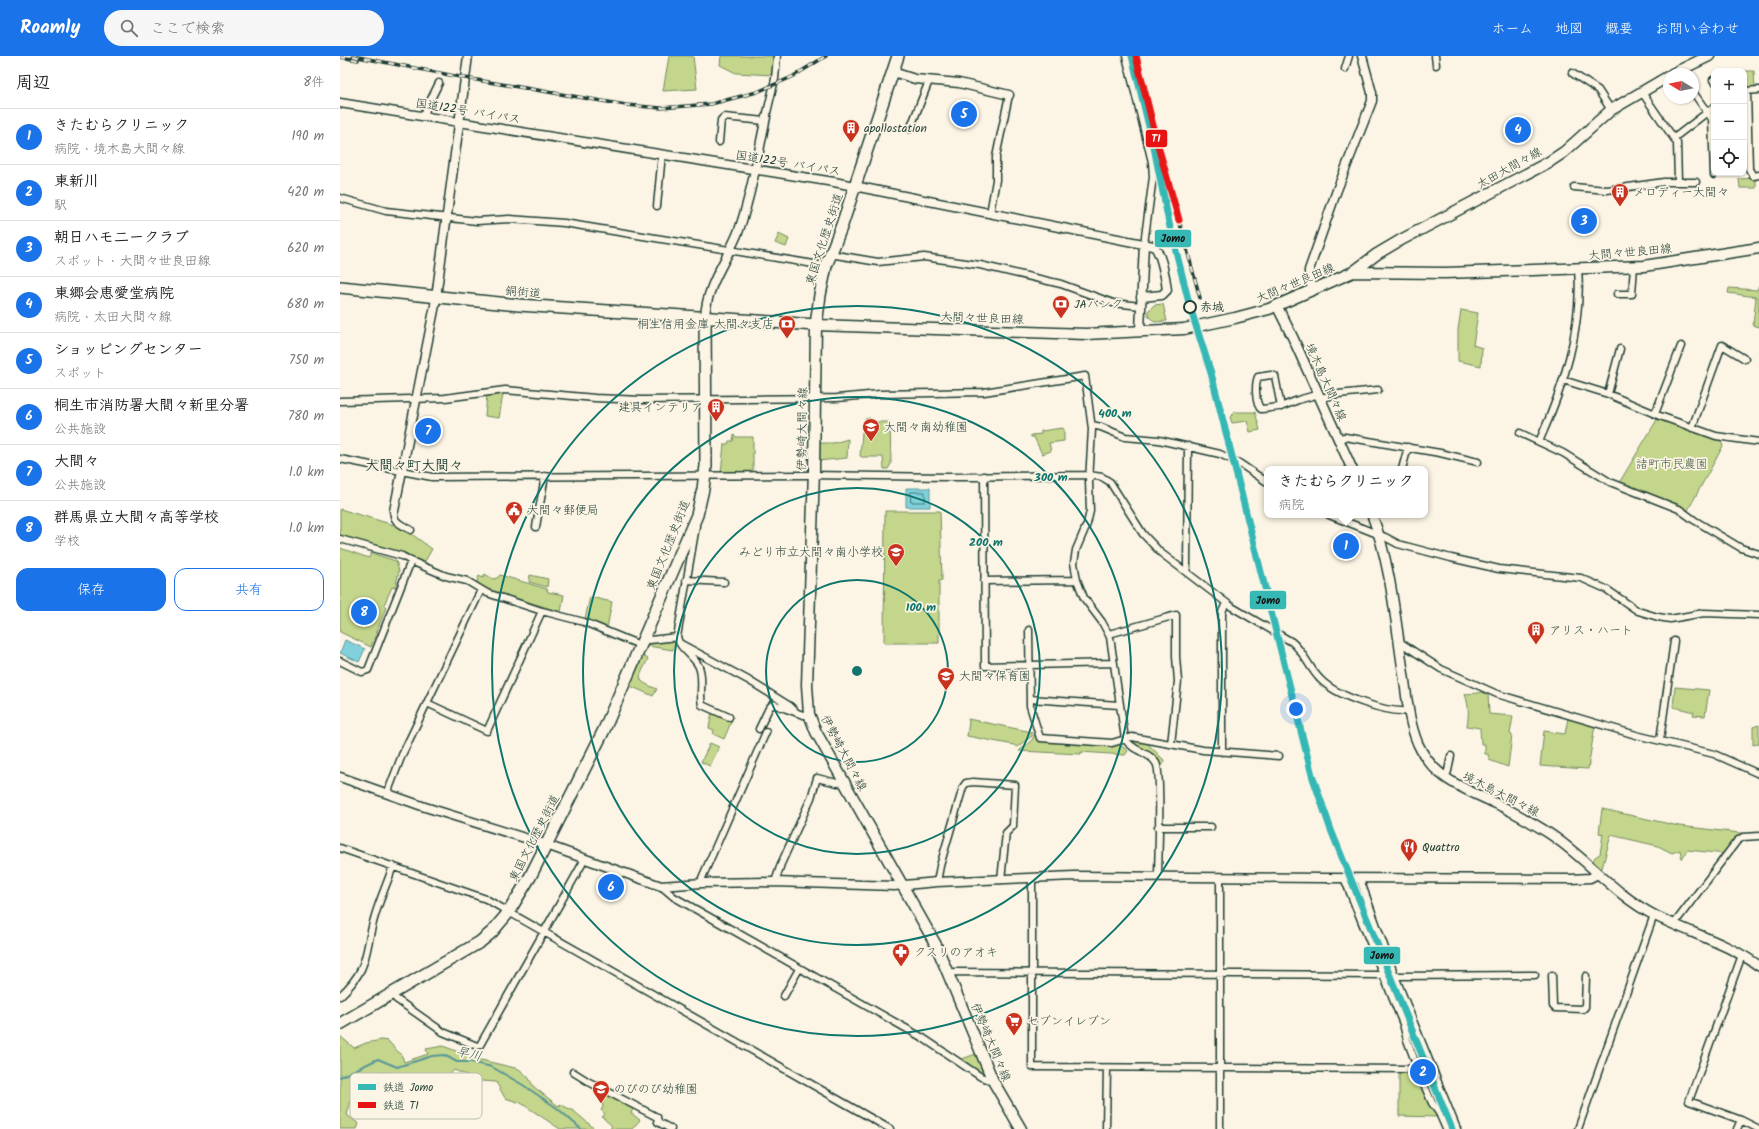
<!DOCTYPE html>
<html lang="ja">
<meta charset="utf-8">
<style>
body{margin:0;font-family:Kalam,"Klee One",sans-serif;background:#f6f6f6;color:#222}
.controls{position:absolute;right:12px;top:12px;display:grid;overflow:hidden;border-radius:8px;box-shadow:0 1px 3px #0004}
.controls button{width:36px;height:36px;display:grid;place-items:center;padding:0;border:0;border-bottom:1px solid #e0e0e0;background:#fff;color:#222;font:20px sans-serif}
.compass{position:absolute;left:1323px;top:12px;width:36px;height:36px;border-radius:50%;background:#fff;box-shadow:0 1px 3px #0004;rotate:280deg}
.you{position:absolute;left:956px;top:653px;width:14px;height:14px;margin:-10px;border:3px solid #fff;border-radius:50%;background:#1a73e8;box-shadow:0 0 0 6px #1a73e833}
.badge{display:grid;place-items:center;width:26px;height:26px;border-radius:50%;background:#1a73e8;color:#fff;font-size:13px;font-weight:700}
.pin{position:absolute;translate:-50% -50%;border:2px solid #fff;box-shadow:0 1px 4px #0006}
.popup{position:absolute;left:924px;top:410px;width:164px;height:52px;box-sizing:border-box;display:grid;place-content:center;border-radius:8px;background:#fff;filter:drop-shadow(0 1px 3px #0005);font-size:13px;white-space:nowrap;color:#767676}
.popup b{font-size:15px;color:#222}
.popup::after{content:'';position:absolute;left:50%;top:100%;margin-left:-8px;border:8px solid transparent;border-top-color:#fff}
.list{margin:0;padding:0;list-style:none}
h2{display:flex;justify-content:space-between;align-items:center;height:52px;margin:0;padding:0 16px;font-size:17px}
h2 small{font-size:13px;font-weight:400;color:#767676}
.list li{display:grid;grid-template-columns:26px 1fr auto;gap:12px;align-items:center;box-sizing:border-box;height:56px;padding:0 16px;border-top:1px solid #e0e0e0}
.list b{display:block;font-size:15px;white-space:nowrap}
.list p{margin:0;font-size:13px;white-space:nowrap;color:#767676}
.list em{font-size:13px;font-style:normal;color:#767676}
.actions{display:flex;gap:8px;padding:12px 16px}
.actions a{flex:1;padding:9px 0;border:1px solid #1a73e8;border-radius:12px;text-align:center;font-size:14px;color:#1a73e8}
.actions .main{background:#1a73e8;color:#fff}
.icon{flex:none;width:22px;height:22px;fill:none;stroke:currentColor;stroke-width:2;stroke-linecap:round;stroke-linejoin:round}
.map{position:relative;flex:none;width:1419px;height:1073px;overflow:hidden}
header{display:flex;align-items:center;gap:24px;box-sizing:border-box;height:56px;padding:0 20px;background:#1a73e8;color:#fff}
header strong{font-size:19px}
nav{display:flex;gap:22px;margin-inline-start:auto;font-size:14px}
.search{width:280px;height:36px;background:#f6f6f6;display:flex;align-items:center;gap:10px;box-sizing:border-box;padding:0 14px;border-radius:22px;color:#767676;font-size:15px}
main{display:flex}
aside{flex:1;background:#fff}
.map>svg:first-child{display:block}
</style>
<header>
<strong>Roamly</strong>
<div class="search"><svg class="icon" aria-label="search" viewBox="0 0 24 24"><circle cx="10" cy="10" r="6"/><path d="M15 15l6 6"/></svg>ここで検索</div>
<nav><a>ホーム</a><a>地図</a><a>概要</a><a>お問い合わせ</a></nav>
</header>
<main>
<aside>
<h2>周辺<small>8件</small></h2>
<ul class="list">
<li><span class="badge">1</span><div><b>きたむらクリニック</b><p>病院 · 境木島大間々線</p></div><em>190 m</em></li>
<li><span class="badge">2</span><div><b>東新川</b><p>駅</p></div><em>420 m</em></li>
<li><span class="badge">3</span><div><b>朝日ハモ二ークラブ</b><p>スポット · 大間々世良田線</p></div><em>620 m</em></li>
<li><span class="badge">4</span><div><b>東郷会恵愛堂病院</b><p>病院 · 太田大間々線</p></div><em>680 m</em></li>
<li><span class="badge">5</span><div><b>ショッピングセンター</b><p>スポット</p></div><em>750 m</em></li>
<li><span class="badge">6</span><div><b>桐生市消防署大間々新里分署</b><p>公共施設</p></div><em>780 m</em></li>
<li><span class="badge">7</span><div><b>大間々</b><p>公共施設</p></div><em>1.0 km</em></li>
<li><span class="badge">8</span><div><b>群馬県立大間々高等学校</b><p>学校</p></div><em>1.0 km</em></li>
</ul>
<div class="actions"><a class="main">保存</a><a>共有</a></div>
</aside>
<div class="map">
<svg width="1419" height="1073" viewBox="0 0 1419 1073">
<rect width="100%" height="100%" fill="#fcf5e5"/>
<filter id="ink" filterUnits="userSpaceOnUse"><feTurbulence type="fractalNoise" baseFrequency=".025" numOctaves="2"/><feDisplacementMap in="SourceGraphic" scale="8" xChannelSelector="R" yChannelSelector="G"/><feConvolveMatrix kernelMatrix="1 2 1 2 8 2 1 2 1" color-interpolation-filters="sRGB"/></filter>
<g filter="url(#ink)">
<path fill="#c4d68b" stroke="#728a60" d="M329,0h24l4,33 -34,2z
M381,0h54l-3,19 -36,-2 -16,-8z
M1401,15h13l1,17h-11l3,-4 -3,-4v-9z
M1416,122v10h-16l-1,-9z
M439,178l10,5 -3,8 -11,-4z
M1419,229v42l-6,-2 3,-28 -28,-4 1,-5 28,2z
M823,248l4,17 -12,1 -7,-6v-5l6,-6z
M1121,254l17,3 -5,32 9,3 -1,18 -23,-5v-31z
M163,338l-4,24 -14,-2 2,-21z
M895,356h20l5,18 -10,2 -3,-11 -15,2 -2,-6z
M530,362v2h3l1,2h16l1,42 -3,5h-4l-1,-12h-21l-2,-1 2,-24h4l1,-9 -3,-1 1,-3z
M1318,362l62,21 3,7 -36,66 -68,-29z
M722,372l2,1v12l-15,2 2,8 -9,3 -8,-17h-3v-2l10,-1v-3z
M394,379l2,2h17v36h-32l3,-29h4l1,-3h4z
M508,383l-1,19 -29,3v-18h16z
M0,453l54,16 19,10 19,14 -8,14 -18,-9 -58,-13 -8,-4z
M545,455h55l2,69 -3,1v62h-55z
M0,492l29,10 2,-5 25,8 3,10 -4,17 -3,-1 -8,18 2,2 -15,40 -31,-15z
M145,518l8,5 4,-1 3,-3 47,14 1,3 16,3 -3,17 -78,-24 -7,-4 3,-8 4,2z
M190,519l18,4 -1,8 -18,-5z
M250,541l22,5 -5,26 -22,-9z
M333,584l2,1 -2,9 -25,-4 -4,3 3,-6z
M301,599l7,4c-10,21 -13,21 9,30l-4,7 -25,-11z
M1335,631l34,3 -4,26 -12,-1 1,-3 -21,-5z
M1144,635l4,2 1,21 24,2 -3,18 2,1 -4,32 -19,-7 -1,-6h-3v-10h-4l-1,-16 -13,-2c2,-12 2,-20 -2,-32l13,-1z
M372,656l20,8 -8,19 -11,-5 1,-4 -5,-2z
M1228,662l27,7 -7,44 -48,-3 4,-35 21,3z
M628,663l64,13v4l-15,11 -3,-2 -47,-9 2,-14z
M1419,669v18l-6,2v-18z
M695,677l2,8 68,4 14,-1 9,7 -3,4 -44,-3v2l-62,-3 13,-11z
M791,682l15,4 18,18 -1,5 -1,1c-7,-12 -23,-16 -32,-26z
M370,687l9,4 -9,19 -9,-4z
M1262,753l77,17 70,8 -23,20 -39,-4 -5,9 -2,-9 -8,3 -14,-7 -47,-11 -9,33 -4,2 -7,-6 4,-7 5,-3 3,-20 -4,-1z
M0,980l14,12 12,-5 15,-3 7,1 14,15 2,6 24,-8 -2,-5 17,-3 34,13 42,10 9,8 6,10 23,18 3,1v-2l15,8 20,17h-35l-39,-26 -16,-5 -9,-16 -15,-1 -27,-11 -13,14 -12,-11 -10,12 5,4 -5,6 -24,-14 1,-7 -17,-2 -6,11 -4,-3 -8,14 -10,7 -4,14 12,9 -2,5h-17z
M636,998l9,22v1l-26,-17z
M1059,1016l19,3 20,42 -39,-1z
M268,1039l25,14 -2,4 9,7 -8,9h-22l2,-3 -10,-9 3,-3 -4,-4 2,-3 -1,-5 -3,-2z"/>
<path fill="#81d1dd" stroke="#5a9699" d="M566,432h24v19h-24z
M5,584l20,9 -6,13 -19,-9z"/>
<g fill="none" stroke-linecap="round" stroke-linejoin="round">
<path stroke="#467878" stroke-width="1" d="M571,436h14v10h-14z"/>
<path stroke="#5a9699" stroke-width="2" d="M0,1021l38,-18 19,8 35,-11 12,-1 13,7h14l21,5 31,18 34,23 24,21"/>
<defs>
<path id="minor" d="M786,0l26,106 1,15 -9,67
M1095,0l1,9
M1005,13l4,-13
M1232,17l26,17 13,20
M1373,24l1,1
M1301,35l36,52 1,39
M1405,35l14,-1
M1407,35l2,78 4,7 6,-1
M1353,36l19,27 2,56
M85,60l1,-7 13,-26
M426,61l9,-38 2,-23
M570,73l19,-48
M1334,82l40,-31
M379,86l2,-22 3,-3 41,4
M1234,131l33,3 57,-8h32
M0,142l46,13 91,10 32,-2 55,4 262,43
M317,150l5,-52
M650,157l6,-33v-23l13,-62
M490,198l48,8 46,-5 56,8 81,19 52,19 28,3
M1277,238h15l2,-28
M1223,324l45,14 52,22 56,20 43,6
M1268,338l12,-45
M981,342l17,-4 40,-4
M0,345l105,-3 60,-8 90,8 47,2 195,-2 43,-4 104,-2 101,-16 7,53 -3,52 1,30 -3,13 -11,26 -2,13 3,17 7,18 18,24 8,15 15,102c8,13 25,13 31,24 6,9 2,98 2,114
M941,351l-6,-31 -4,-1 -13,2c-3,7 -3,27 3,32 7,-1 15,-1 22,-3l15,-6 21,-6
M1315,358l26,-68
M752,369l9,2 24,10 34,3 61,14 19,9 28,19
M1352,372l30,-83 23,14
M1180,377l43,20 47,29 69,27 15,11 47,28 18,6
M998,382l7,-1 95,16 38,9
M1199,386c24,-54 44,-114 39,-173
M0,403l92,18 379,-2 136,2 142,-2 13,2 8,5 33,52 18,19 71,54 60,35c12,10 17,26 28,37 16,17 66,34 89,32
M1062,413l6,-22
M644,420l1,190 129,-3
M54,455c-2,11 8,14 17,19
M989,459l56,22 13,7 53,14 48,11 82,9 25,11 32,22 20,6 12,2 34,-6 55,2
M356,470l-19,111c3,13 17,18 22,30 5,12 0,26 3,38l27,12
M196,471l9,-51
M0,483l62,17 9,5 35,15 21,5 20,12 55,18 42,11 56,23
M846,516l1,-5 1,-121
M346,524l38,2
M644,525l93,-1
M689,574l1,76 10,32 72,5 20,-6 71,13 76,6
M769,578l67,-19v42l2,24 -7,63
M303,582l7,2 27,-3
M1058,585l43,28 56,25 139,41 78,19 45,20
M341,588l67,36 42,26 6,6
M0,605l22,11 6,-2 43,-109
M690,643l89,6
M87,647l60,28 55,-120
M419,673l10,-21 4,-4 30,11 6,-1
M1320,684l14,-99
M882,696v-140l4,-9
M1105,722l3,-7 3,-15
M47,738l15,-39 79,-165
M818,771h53
M0,792l146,51 404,230
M692,822v189l386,2
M1004,822l59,146 4,16 15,40 10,23 7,10 7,16
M1020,823l35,97 62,153
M435,826l6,-18 30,-66 6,-20 20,5 7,-1
M597,826l3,-16 23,-79 3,-4 7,-1 42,3 -2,41 -7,7 -5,47
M362,827v-5l64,-146
M321,830l13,11 249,141 58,39 12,4
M1334,868l63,-83 6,-4 16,-1
M1402,899l-53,146 52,19 18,9
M609,918l5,-2 425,3 4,-2
M1212,919l1,31 2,2 28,1 2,-2 1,-31
M1055,920l140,-1
M52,938l4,5 47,33 34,14 3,-1 105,-186
M0,940c30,-28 24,-42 34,-77 5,-18 13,-35 19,-53
M444,940l15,-27
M233,1016l16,10 68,35 1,5 13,7
M766,1073l1,-61
M880,1073v-251
M1238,1073l76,-214
M1397,1073l4,-9"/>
<path id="tertiary" d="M553,16l22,7 44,4 50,12
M0,47l494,79 319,64c8,4 13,35 14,44l-5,5 -21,2
M973,234l-4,-11v-9l28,-80 35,-89v-8l-10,-37
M365,261c2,-34 22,-56 34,-87 13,-37 19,-76 27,-113
M800,274l4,-86
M54,455l41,-206 33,-249
M0,721l85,30 116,36 120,43 41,-3 73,-1 119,4 43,-4 137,-6 247,2 250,1 19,-1 8,-4"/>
<path id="secondary" d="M937,250l16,32 59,131
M1032,459c19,49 24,110 32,162 3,22 5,46 14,67 16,35 45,44 77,59 18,9 35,18 52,29 38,24 66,62 107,83 35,18 74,28 105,51"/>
<path id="primary" d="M1332,18l37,-18
M1013,216l24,-18 22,-13 150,-79 15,-10 47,-42 58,-34
M681,1073l-28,-48 -57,-136 -120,-213 -7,-18 -2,-29 7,-215 2,-145 270,9 98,-5 51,-11 34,-9 84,-37 92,1 199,-7 115,-18"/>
<path id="trunk" d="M0,231l179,18 297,20 4,-30 6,-29 16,-41 56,-169
M0,968l140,-82 12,-10 16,-19 22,-36 74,-147 93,-215 6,-26 3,-23 -1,-149"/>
</defs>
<use href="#minor" stroke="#1f3d34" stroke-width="9"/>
<use href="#tertiary" stroke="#1f3d34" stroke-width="11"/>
<use href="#secondary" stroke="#1f3d34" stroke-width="12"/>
<use href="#primary" stroke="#1f3d34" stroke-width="13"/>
<use href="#trunk" stroke="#1f3d34" stroke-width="14"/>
<use href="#minor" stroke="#fcf5e5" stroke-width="6"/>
<use href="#tertiary" stroke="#fcf5e5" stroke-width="8"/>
<use href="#secondary" stroke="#fcf5e5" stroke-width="9"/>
<use href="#primary" stroke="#fcf5e5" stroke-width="10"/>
<use href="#trunk" stroke="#fcf5e5" stroke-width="11"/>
<defs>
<path id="rail" d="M13,0l112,22 161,27 35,3 50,-4 46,-12 35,-15 34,-21
M0,1l18,3
M839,164l21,78"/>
</defs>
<use href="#rail" stroke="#1f3d34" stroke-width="3.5"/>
<use href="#rail" stroke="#fcf5e5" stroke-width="2" stroke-dasharray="6" stroke-linecap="butt"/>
<defs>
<path id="rail-1" d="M792,0l22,91 15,76 21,84 21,66 101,402 19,55 121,299"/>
<path id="rail-2" d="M796,0l22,90 21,74"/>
</defs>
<use href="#rail-1" stroke="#fcf5e5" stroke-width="10"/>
<use href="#rail-2" stroke="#fcf5e5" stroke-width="10"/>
<use href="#rail-1" stroke="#36b8b5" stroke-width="7"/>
<use href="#rail-2" stroke="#e71212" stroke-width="7"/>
</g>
</g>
<g fill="none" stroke="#0f766e" stroke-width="2">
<circle cx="517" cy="615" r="91"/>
<circle cx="517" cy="615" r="183"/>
<circle cx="517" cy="615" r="274"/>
<circle cx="517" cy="615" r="365"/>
</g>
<defs>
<symbol id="building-pin" viewBox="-11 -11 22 30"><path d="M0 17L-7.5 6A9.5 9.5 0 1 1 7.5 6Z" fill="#c8321e" stroke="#fcf5e5"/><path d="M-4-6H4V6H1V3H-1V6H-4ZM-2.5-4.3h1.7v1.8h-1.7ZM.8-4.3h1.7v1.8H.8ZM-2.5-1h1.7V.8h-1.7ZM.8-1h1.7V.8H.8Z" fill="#fff"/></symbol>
<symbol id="bank-pin" viewBox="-11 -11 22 30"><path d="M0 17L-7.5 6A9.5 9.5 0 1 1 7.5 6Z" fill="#c8321e" stroke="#fcf5e5"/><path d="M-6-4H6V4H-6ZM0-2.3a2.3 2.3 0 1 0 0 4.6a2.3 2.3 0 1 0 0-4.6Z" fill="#fff"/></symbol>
<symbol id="school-pin" viewBox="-11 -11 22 30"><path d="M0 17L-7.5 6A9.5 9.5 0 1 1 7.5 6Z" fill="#c8321e" stroke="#fcf5e5"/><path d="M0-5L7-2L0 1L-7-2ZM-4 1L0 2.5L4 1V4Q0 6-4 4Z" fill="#fff"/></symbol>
<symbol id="civic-pin" viewBox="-11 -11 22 30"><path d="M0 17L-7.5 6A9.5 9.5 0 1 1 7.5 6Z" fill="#c8321e" stroke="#fcf5e5"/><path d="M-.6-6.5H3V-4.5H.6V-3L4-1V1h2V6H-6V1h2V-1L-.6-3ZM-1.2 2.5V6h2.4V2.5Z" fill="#fff"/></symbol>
<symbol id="restaurant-pin" viewBox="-11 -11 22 30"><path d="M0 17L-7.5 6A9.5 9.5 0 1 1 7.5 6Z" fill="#c8321e" stroke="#fcf5e5"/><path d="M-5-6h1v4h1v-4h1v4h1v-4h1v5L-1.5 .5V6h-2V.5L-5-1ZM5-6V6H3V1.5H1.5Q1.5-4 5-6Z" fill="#fff"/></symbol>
<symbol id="pharmacy-pin" viewBox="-11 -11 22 30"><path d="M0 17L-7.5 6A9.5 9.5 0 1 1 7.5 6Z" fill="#c8321e" stroke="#fcf5e5"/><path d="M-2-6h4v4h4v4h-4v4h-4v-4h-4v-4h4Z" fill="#fff"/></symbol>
<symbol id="supermarket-pin" viewBox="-11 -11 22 30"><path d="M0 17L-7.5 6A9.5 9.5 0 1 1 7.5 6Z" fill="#c8321e" stroke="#fcf5e5"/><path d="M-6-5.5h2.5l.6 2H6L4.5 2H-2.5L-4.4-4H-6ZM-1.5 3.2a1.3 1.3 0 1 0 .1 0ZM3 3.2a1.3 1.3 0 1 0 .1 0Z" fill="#fff"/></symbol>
</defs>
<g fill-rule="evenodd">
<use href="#building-pin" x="501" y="62" width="20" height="27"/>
<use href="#building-pin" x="1270" y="126" width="20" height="27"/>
<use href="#bank-pin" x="711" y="238" width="20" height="27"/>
<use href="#bank-pin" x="437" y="258" width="20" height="27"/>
<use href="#building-pin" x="366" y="341" width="20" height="27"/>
<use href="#school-pin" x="521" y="361" width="20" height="27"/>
<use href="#civic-pin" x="164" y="444" width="20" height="27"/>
<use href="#school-pin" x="546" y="486" width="20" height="27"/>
<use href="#building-pin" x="1186" y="564" width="20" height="27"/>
<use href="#school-pin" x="596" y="610" width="20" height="27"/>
<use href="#restaurant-pin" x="1059" y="781" width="20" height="27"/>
<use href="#pharmacy-pin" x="551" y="886" width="20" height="27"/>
<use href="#supermarket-pin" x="664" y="955" width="20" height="27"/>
<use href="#school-pin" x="251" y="1023" width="20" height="27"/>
</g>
<circle fill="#fcf5e5" stroke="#1f3d34" stroke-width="2" cx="850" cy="251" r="6"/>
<g text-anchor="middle" stroke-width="3.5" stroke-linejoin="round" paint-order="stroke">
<g font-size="12" fill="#1f3d34" stroke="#fcf5e5">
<text transform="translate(128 55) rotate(9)" y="4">国道122号 バイパス</text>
<text transform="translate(448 107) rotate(9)" y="4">国道122号 バイパス</text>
<text transform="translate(1169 112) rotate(-29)" y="4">太田大間々線</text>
<text transform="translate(484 183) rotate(-72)" y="4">東国文化歴史街道</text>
<text transform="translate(1290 196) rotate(-5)" y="4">大間々世良田線</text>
<text transform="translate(955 227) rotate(-23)" y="4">大間々世良田線</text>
<text transform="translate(183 236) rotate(5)" y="4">銅街道</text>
<text transform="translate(642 262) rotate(2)" y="4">大間々世良田線</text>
<text transform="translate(986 326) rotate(66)" y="4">境木島大間々線</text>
<text transform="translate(462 373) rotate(-89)" y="4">伊勢崎大間々線</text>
<text transform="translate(328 489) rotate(-68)" y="4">東国文化歴史街道</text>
<text transform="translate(504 697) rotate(62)" y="4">伊勢崎大間々線</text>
<text transform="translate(1161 738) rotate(27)" y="4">境木島大間々線</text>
<text transform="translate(194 782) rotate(-63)" y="4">東国文化歴史街道</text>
<text transform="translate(651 986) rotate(67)" y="4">伊勢崎大間々線</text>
</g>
<g font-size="12" fill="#1f3d34" stroke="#fcf5e5" text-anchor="start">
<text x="524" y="76">apollostation</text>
<text x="1293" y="140">メロディー大間々</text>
<text x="734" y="252">JAバンク</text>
<text x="434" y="272" text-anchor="end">桐生信用金庫 大間々支店</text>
<text x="363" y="355" text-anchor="end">建具インテリア</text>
<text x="544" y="375">大間々南幼稚園</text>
<text x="187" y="458">大間々郵便局</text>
<text x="543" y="500" text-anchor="end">みどり市立大間々南小学校</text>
<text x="1209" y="578">アリス・ハート</text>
<text x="619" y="624">大間々保育園</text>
<text x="1082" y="795">Quattro</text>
<text x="574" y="900">クスリのアオキ</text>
<text x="687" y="969">セブンイレブン</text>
<text x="274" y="1037">のびのび幼稚園</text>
</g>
<g font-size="12" font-weight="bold" fill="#1f3d34" stroke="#fcf5e5" text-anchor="start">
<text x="860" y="255">赤城</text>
</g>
<g font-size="12" fill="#405c45" stroke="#fcf5e5">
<text x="1332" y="412">諸町市民農園</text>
</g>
<g font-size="13" font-style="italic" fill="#335b56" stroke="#fcf5e5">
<text transform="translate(129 997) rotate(13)" y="5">早川</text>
</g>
<g font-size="14" font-weight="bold" fill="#1f3d34" stroke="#fcf5e5">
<text x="74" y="414">大間々町大間々</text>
</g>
</g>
<rect x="10" y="1017" width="132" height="46" rx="6" fill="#fcf5e5" stroke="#babeb0" stroke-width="1"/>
<rect x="18" y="1028" width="18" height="6" fill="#36b8b5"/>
<rect x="18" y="1046" width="18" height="6" fill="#e71212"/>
<g font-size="11" fill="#1f3d34">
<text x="43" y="1035">鉄道 Jomo</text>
<text x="43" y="1053">鉄道 TI</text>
</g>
<circle cx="517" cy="615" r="6" fill="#0f766e" stroke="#fcf5e5" stroke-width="2"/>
<g font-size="12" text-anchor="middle" font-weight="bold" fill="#0f766e" stroke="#fcf5e5" stroke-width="3.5" stroke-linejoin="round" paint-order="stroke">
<text x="775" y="361">400 m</text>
<text x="711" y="425">300 m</text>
<text x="646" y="490">200 m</text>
<text x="581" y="555">100 m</text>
</g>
<g stroke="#fcf5e5" stroke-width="1.5">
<rect x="805" y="73" width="23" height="19" rx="4" fill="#e71212"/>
<rect x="814" y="173" width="38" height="19" rx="4" fill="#36b8b5"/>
<rect x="909" y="534" width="38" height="20" rx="4" fill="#36b8b5"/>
<rect x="1023" y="890" width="38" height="19" rx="4" fill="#36b8b5"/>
</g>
<g font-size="11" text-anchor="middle" font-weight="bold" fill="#fff">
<text x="816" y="86">TI</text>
</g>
<g font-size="11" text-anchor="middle" font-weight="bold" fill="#111">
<text x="833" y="186">Jomo</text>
<text x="928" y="548">Jomo</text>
<text x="1042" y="903">Jomo</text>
</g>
</svg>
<div class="controls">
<button>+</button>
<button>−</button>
<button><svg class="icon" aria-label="locate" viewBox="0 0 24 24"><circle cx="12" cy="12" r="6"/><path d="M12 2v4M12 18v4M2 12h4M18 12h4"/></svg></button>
</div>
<svg class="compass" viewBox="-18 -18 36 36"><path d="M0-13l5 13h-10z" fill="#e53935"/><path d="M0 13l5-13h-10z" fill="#767676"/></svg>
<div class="you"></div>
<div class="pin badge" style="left:1006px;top:490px">1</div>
<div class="popup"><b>きたむらクリニック</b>病院</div>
<div class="pin badge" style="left:1083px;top:1016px">2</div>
<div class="pin badge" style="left:1244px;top:165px">3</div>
<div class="pin badge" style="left:1178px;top:74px">4</div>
<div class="pin badge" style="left:624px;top:58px">5</div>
<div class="pin badge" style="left:271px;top:831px">6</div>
<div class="pin badge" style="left:88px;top:375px">7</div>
<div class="pin badge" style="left:24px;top:556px">8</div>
</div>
</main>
